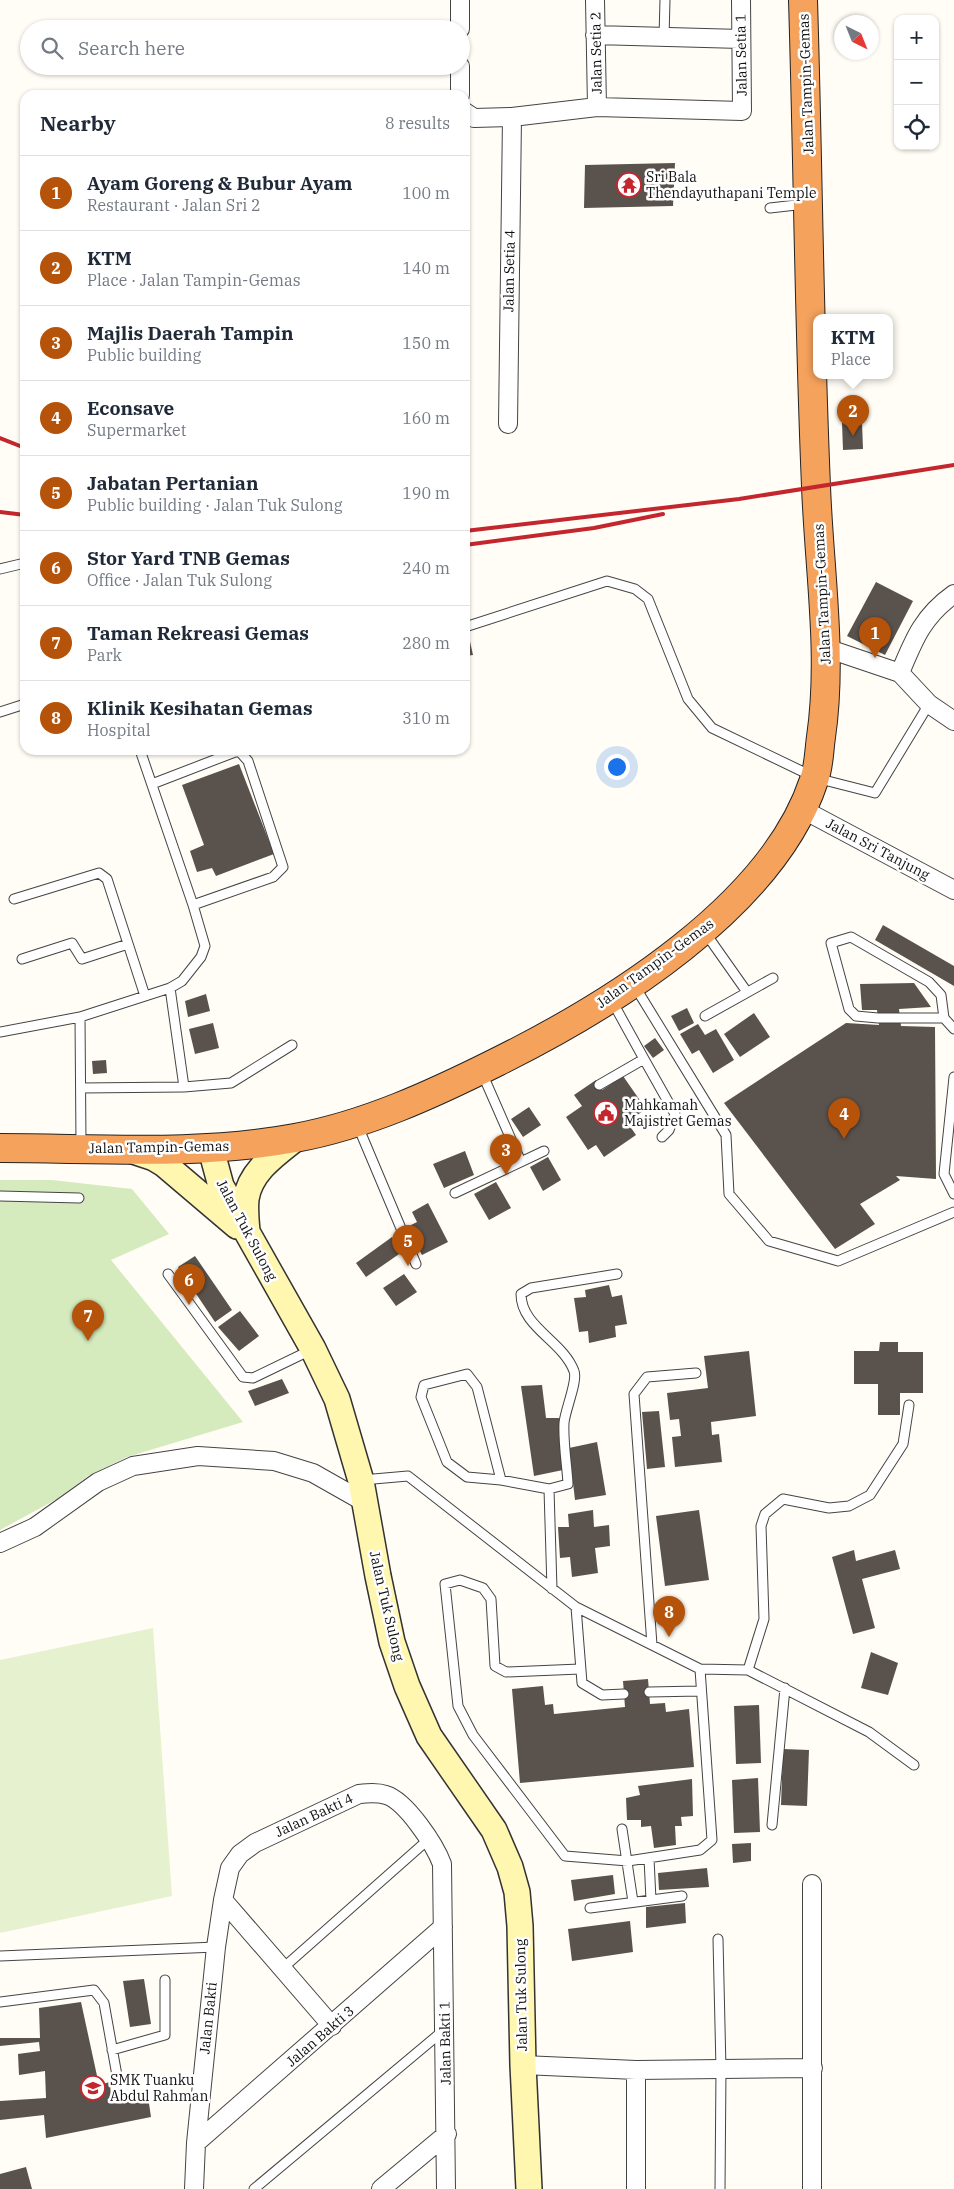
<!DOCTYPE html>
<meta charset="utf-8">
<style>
body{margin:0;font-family:"IBM Plex Serif",serif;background:#f2f2f3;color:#1f2937}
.controls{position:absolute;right:15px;top:15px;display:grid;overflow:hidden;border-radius:10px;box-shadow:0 1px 4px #0004}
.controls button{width:45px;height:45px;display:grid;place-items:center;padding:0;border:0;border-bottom:1px solid #e0e1e3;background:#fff;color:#1f2937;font:25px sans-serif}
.compass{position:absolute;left:834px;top:15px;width:45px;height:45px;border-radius:50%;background:#fff;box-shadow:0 1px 4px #0004;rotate:137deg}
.you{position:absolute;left:616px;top:766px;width:18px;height:18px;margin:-12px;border:4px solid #fff;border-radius:50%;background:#1a73e8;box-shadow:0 0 0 8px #1a73e833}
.badge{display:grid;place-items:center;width:32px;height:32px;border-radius:50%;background:#b45309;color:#fff;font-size:16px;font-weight:700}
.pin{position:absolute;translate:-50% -41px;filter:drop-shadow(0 1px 2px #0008)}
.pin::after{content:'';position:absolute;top:26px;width:18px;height:15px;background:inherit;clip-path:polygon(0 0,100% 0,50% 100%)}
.popup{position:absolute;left:813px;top:314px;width:80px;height:65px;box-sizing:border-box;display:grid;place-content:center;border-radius:10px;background:#fff;filter:drop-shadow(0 1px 4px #0005);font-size:16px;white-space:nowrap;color:#747a83}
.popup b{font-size:19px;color:#1f2937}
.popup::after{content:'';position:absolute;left:50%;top:100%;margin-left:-10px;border:10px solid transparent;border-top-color:#fff}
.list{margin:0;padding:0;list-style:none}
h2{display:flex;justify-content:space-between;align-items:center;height:65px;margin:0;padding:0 20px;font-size:21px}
h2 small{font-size:16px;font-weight:400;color:#747a83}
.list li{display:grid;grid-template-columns:32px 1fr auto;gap:15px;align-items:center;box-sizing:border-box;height:75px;padding:0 20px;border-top:1px solid #e0e1e3}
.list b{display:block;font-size:19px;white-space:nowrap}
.list p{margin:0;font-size:16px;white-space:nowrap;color:#747a83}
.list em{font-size:16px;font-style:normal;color:#747a83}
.icon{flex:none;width:28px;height:28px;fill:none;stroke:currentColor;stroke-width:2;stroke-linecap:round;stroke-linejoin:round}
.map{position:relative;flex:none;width:954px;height:2189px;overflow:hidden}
.search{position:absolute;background:#fff;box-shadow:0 1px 4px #0004;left:20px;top:20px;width:450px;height:55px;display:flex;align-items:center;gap:12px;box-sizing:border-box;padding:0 18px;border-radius:28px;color:#747a83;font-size:19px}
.panel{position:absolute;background:#fff;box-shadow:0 1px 4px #0004;left:20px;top:90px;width:450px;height:665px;border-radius:15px}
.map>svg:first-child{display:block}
</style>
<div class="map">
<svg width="954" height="2189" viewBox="0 0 954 2189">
<rect width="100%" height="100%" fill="#fffdf5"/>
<path fill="#d5ebbd" d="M0,1180h52l80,9 37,45 -58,26 132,162 -116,35 -39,19 -31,23 -57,31z"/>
<path fill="#e6f2cf" d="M153,1628l19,268 -172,37v-273z"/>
<path fill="#5a524d" d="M675,163l-2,43 -89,2 1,-43z
M862,422l1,27 -20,1 -1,-27z
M876,582l37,19 -28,54 -38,-19z
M469,637l4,18 -8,1v-17z
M239,764l35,90 -58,22 -4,-8 -15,4 -7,-21 14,-6 -22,-60z
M883,925l71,41v20l-79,-46z
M914,983l17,24 -32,2 2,17 34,1 1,152 -40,-3 4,4 -40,24 15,20 -40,25 -111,-146 122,-80 33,2 -2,-15h-15l-2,-26z
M206,994l4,17 -22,6 -3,-16z
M687,1008l7,15 -15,8 -8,-15z
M754,1013l16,24 -30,20 -16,-23z
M213,1023l6,25 -24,6 -6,-25z
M698,1024l7,11 11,-6 18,31 -21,13 -14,-23 -7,4 -12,-20z
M655,1038l9,12 -11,8 -9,-12z
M106,1060l1,13 -14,1 -1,-13z
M623,1076l23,33 -19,13 9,13 -32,22 -8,-12 -8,5 -22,-33 16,-11 -8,-11 22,-15 6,10z
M529,1107l12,18 -18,12 -12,-18z
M465,1151l9,24 -30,13 -11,-24z
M548,1157l13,23 -18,11 -13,-24z
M496,1182l15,26 -22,12 -15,-26z
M428,1203l20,39 -26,13 -15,-28 10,-5 -5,-10z
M392,1237l10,15 -36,25 -10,-14z
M195,1256l37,54 -17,12 -37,-55z
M404,1274l13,18 -21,14 -13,-18z
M609,1285l3,12 10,-2 5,29 -12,2 1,11 -27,6 -1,-12 -9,1 -5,-34 12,-1 -1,-7z
M240,1311l19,25 -20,15 -21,-24z
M880,1342h18v10h25v41h-23v22h-22v-31h-24v-33h25z
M749,1351l7,65 -45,6 1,13 7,-1 3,28 -47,5 -3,-30 9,-1 -2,-17 -9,1 -3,-27 41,-5 -4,-32z
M282,1379l7,14 -34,13 -7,-15z
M542,1385l4,33h13l4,52 -29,6 -13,-90z
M659,1411l6,56 -18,2 -5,-57z
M597,1442l9,53 -31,5 -6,-52z
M593,1510l1,17 15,-2 1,21 -15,2 3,25 -26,4 -2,-20 -10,1 -2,-31h11l-1,-13z
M699,1510l10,70 -44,6 -9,-70z
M854,1550l2,11 39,-11 5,19 -38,10 13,49 -22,6 -21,-77z
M871,1652l27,11 -10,32 -27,-7z
M648,1679l2,25 15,-1 1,9 23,-3 5,58 -174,16 -8,-94 31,-3 2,19 8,-1 1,10 71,-7 -2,-26z
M759,1705l2,58 -25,1 -2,-58z
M783,1749l26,1 -2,56 -26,-1z
M758,1778l2,54 -26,1 -2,-53z
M692,1779l1,37 -12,1 1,9h-7l1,19 -22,3 -3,-22 -10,1v-7h-14l-1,-22 14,-3 -2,-9z
M751,1843v18l-18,2 -1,-19z
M707,1868l2,19 -50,3 -1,-17z
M613,1875l2,19 -41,7 -3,-21z
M685,1903l1,20 -40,5v-21z
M630,1921l3,31 -61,9 -4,-32z
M144,1979l7,45 -21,3 -7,-46z
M81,2002l18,83 11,-3 1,17 36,-9 4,27 -105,21 -2,-23 -44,5v-19l46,-3 -1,-27 -26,4 -1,-21 22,-3 -1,-9 -39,4v-8h40l-1,-30z
M26,2167l6,22h-32v-15z"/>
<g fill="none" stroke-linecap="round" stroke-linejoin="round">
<defs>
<path id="lane" d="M664,37l1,-37
M770,208l35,-4
M0,569l25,-6
M465,627l142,-46 28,8 13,10 40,100 24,29 104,50 59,15 54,-89
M0,712l25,-8
M152,784l83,-32h5l8,9 35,106 -10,10 -80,28
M14,899l85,-26 8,6 38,117
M704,931l43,61
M22,959l50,-16 10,16 46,-15
M634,985l92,150 3,59 40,47 69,20 116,-49
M170,988l14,99
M612,1001l32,58
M705,1016l68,-38
M944,1018h-66l-22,-2 -7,-7 -18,-66 20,-6 78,45 12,13 3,23 10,11
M0,1032l80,-15
M482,1073l39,89
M954,1077l-10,97 10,20
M599,1085l45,-26 31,55 -6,16 -7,7
M81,1088l103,-1 47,-4 61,-38
M357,1124l59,140
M81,1145l-1,-128 90,-29 12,-7 19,-24 4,-11 -12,-41 -53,-155
M455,1193l89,-42
M0,1196l79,2
M168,1274l75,103 10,1 58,-28
M362,1480l46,-4 168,131 124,62 48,1 121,62 45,33
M501,1480l-24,-93 -10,-13 -43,11 -3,12 26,65 20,15 34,3 48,9
M552,1589l-3,-100 19,-5c-1,-19 -5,-41 -4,-61 1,-13 14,-42 10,-52 -11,-30 -53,-44 -53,-77l10,-6 86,-14
M576,1607l6,76 20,12 22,-1
M652,1645l-18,-251 13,-17 49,-4
M580,1669l-74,3 -11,-6 -4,-67 -8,-11 -23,-8 -15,4 13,122 15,29 92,121 63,5 72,-11 12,-10 -12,-171
M748,1670l16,-51 -3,-93 4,-12 18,-15 46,9 20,-2 21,-11 33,-51 6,-39
M649,1692l51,-1
M772,1825l13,-137
M622,1829l11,73
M649,1858l2,42
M590,1908l92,-12
M718,1939l3,130 -1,120
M0,1956l216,-9
M283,1968l147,-130
M0,2002l94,-12 10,13 14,78
M112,2050l53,-15v-55
M254,2189l190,-159"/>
<path id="street" d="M595,0l2,107
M460,29v-29
M595,35l146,4
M460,66v29
M465,112l9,6 38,-1 85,-10 145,4 -1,-111
M508,424l4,-307
M826,648l74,25 29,31 25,17
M900,673c14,-34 23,-57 54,-79
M802,809l152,81
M0,1543l35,-16 63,-45 35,-16 65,-10 76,5 39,12 53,30
M223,1900l109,126
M523,2065l113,5 177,-2
M636,2070v119
M196,2143l247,-216
M194,2189l2,-46 20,-196 7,-47 7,-32 10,-14 15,-11 104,-49c9,-1 18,-2 27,1 20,6 49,50 56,69l4,325
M381,2189l66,-55
M812,2189v-305"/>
<path id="secondary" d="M211,1149l10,37 92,163 24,50 24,82 17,95 14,66 15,44 22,50 65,94 16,37 7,25 3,34 3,139 6,124
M133,1151l21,7 10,6 73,62
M247,1231c-1,-10 -2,-22 -1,-32 4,-28 30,-45 50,-61"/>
<path id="highway" d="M0,1148c98,0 198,8 295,-10 71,-13 138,-44 202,-76 113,-56 276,-156 317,-282 5,-13 5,-29 7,-43 12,-82 -2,-168 -5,-251 -7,-162 -8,-324 -13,-486"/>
</defs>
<use href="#lane" stroke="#444" stroke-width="11"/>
<use href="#street" stroke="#444" stroke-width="20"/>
<use href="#secondary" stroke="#333" stroke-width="28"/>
<use href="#highway" stroke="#222" stroke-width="30"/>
<use href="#lane" stroke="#fff" stroke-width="9"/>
<use href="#street" stroke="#fff" stroke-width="18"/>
<use href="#secondary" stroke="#fff6b0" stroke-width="25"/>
<use href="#highway" stroke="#f5a25d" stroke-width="28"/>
<path stroke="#c4262e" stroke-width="4" d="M0,438l25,10
M0,512l25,3
M465,531l274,-32 215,-34
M465,545l129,-17 69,-14"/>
</g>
<defs>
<symbol id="temple-ring" viewBox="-11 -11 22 22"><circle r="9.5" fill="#fff" stroke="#c4262e" stroke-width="1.5"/><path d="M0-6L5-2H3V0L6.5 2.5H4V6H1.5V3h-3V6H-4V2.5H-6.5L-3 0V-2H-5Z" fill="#c4262e"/></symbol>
<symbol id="civic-ring" viewBox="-11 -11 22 22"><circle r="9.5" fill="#fff" stroke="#c4262e" stroke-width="1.5"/><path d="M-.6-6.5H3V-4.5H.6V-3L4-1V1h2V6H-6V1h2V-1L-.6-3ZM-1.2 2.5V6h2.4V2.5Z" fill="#c4262e"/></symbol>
<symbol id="school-ring" viewBox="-11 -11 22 22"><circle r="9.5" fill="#fff" stroke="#c4262e" stroke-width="1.5"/><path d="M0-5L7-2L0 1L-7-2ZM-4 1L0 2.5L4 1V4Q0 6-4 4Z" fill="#c4262e"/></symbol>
</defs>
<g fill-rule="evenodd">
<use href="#temple-ring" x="615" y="171" width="28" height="28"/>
<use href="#civic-ring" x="592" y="1099" width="28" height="28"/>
<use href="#school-ring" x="79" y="2074" width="28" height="28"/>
</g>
<g text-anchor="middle" stroke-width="5" stroke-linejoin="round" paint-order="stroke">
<g font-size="14" fill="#111" stroke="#fff">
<text transform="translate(596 53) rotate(-91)" y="5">Jalan Setia 2</text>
<text transform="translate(741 55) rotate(-91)" y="5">Jalan Setia 1</text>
<text transform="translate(806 84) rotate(-92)" y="5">Jalan Tampin-Gemas</text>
<text transform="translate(509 271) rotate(-89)" y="5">Jalan Setia 4</text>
<text transform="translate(822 594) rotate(-93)" y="5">Jalan Tampin-Gemas</text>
<text transform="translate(878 849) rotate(28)" y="5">Jalan Sri Tanjung</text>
<text transform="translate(655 963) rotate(-36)" y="5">Jalan Tampin-Gemas</text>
<text transform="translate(159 1147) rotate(-1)" y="5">Jalan Tampin-Gemas</text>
<text transform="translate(247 1230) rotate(62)" y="5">Jalan Tuk Sulong</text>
<text transform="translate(387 1606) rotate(77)" y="5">Jalan Tuk Sulong</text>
<text transform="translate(314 1815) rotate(-25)" y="5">Jalan Bakti 4</text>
<text transform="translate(521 1995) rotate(-91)" y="5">Jalan Tuk Sulong</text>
<text transform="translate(208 2018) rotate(-84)" y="5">Jalan Bakti</text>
<text transform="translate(320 2036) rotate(-41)" y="5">Jalan Bakti 3</text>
<text transform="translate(445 2043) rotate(-91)" y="5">Jalan Bakti 1</text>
</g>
<g font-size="14" fill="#111" stroke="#fff" text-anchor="start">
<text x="646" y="182">Sri Bala<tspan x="646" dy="16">Thendayuthapani Temple</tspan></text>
<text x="624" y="1110">Mahkamah<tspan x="624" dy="16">Majistret Gemas</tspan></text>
<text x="110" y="2085">SMK Tuanku<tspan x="110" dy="16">Abdul Rahman</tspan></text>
</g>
</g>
</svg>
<div class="controls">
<button>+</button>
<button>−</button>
<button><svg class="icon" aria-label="locate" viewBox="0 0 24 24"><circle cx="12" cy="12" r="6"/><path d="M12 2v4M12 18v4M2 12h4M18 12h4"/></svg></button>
</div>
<svg class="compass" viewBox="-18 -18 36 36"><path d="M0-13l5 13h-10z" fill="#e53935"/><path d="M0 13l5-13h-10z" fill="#747a83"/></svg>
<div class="you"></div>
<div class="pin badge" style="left:875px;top:658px">1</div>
<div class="pin badge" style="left:853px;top:436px">2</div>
<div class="popup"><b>KTM</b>Place</div>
<div class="pin badge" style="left:506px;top:1175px">3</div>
<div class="pin badge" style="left:844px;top:1139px">4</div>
<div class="pin badge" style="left:408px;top:1266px">5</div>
<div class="pin badge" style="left:189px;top:1305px">6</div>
<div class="pin badge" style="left:88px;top:1341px">7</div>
<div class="pin badge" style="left:669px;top:1637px">8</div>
<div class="search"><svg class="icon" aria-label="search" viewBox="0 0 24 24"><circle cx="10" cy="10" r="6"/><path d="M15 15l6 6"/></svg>Search here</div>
<section class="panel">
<h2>Nearby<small>8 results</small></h2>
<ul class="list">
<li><span class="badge">1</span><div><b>Ayam Goreng &amp; Bubur Ayam</b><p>Restaurant · Jalan Sri 2</p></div><em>100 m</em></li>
<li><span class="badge">2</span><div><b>KTM</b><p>Place · Jalan Tampin-Gemas</p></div><em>140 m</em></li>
<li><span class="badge">3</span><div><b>Majlis Daerah Tampin</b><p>Public building</p></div><em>150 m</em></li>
<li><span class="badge">4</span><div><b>Econsave</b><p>Supermarket</p></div><em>160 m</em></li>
<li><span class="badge">5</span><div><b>Jabatan Pertanian</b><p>Public building · Jalan Tuk Sulong</p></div><em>190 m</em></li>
<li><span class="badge">6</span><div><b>Stor Yard TNB Gemas</b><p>Office · Jalan Tuk Sulong</p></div><em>240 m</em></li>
<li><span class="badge">7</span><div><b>Taman Rekreasi Gemas</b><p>Park</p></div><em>280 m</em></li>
<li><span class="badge">8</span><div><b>Klinik Kesihatan Gemas</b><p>Hospital</p></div><em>310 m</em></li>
</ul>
</section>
</div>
